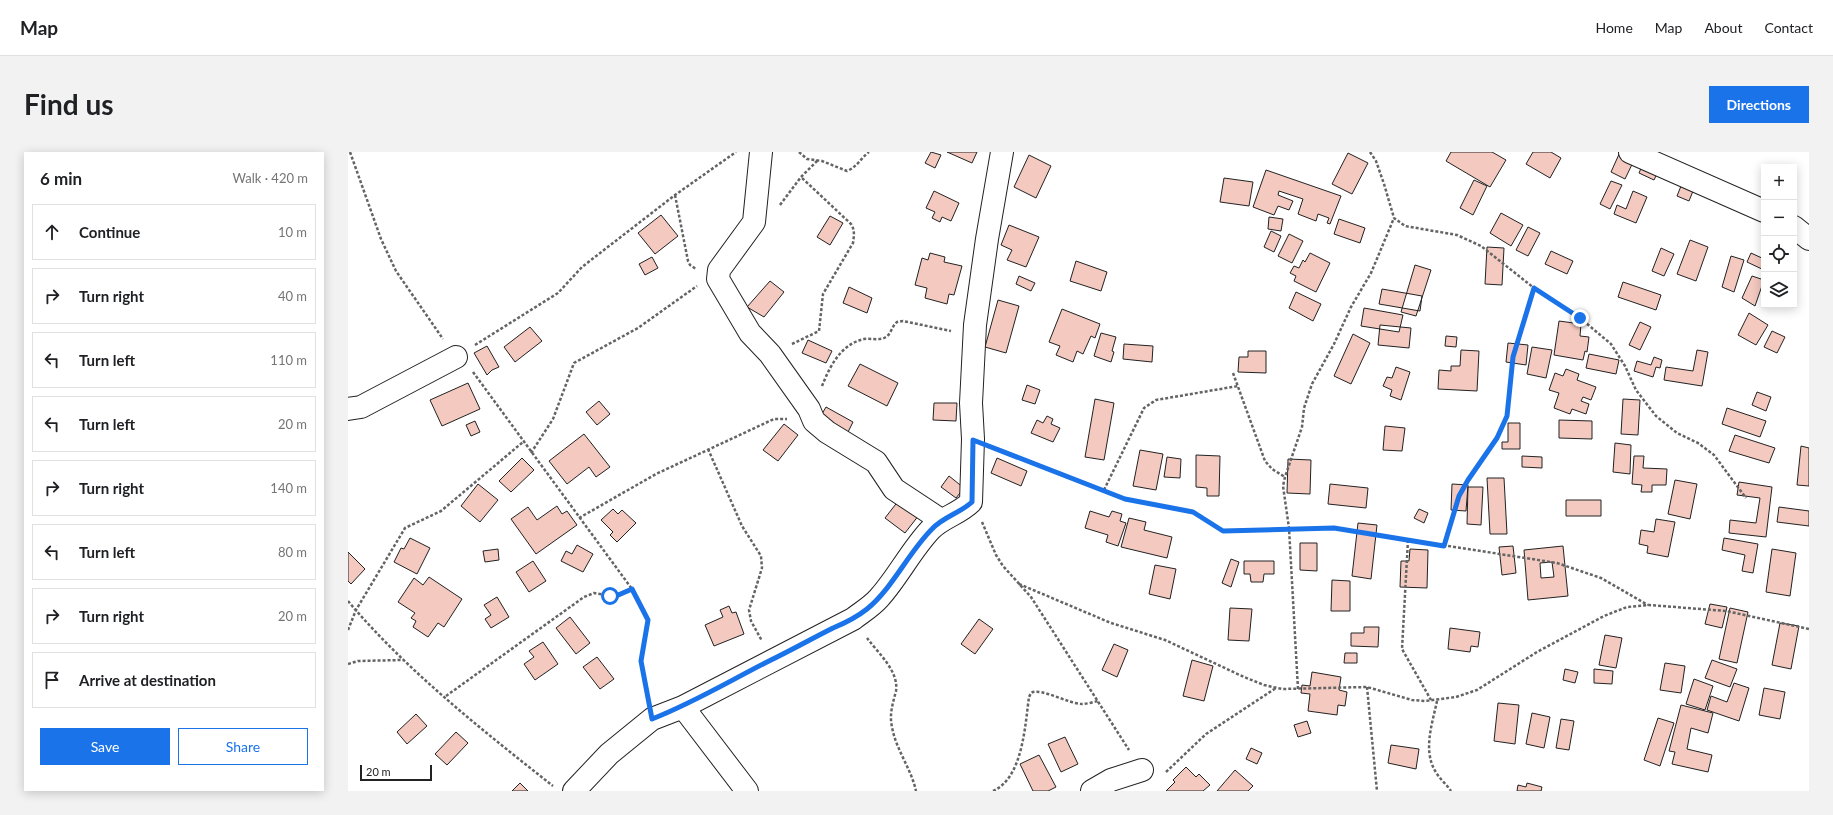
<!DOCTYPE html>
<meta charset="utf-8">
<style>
body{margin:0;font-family:Lato,sans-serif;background:#f2f2f2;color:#202124}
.controls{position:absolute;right:12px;top:12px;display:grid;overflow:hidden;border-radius:0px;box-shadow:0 2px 10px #0003}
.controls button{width:36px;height:36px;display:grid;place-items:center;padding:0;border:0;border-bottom:1px solid #e0e0e0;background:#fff;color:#202124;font:20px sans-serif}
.scale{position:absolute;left:12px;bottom:10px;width:72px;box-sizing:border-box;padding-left:4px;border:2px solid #222;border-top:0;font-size:11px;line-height:14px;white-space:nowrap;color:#222;-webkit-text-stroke:3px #fff;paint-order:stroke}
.stop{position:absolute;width:12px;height:12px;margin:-9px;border:3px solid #1a73e8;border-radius:50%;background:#fff}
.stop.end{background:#1a73e8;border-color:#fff;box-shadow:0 1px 4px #0008}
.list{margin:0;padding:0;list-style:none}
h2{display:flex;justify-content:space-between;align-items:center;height:52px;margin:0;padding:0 16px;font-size:17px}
h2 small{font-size:13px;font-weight:400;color:#757577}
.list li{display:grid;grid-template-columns:26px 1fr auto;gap:12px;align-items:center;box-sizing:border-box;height:56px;margin:0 8px 8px;padding:0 8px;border:1px solid #e0e0e0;border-radius:0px}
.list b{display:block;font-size:15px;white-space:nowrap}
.list em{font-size:13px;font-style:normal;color:#757577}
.actions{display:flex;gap:8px;padding:12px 16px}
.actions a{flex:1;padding:9px 0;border:1px solid #1a73e8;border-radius:0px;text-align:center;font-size:14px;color:#1a73e8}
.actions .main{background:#1a73e8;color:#fff}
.icon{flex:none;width:22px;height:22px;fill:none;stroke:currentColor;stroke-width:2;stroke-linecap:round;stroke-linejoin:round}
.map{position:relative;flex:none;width:1461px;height:639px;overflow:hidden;border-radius:0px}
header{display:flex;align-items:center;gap:24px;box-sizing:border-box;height:56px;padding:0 20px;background:#fff;border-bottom:1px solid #e0e0e0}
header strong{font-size:19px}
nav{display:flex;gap:22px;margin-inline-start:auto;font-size:14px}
.intro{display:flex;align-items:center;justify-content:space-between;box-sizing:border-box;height:96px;padding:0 24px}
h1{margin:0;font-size:28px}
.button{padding:10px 18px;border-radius:0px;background:#1a73e8;color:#fff;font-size:14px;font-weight:700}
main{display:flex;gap:24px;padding:0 24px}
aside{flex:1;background:#fff;border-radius:0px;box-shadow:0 2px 10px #0003}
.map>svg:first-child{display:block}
</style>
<header>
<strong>Map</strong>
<nav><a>Home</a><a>Map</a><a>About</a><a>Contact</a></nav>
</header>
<div class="intro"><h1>Find us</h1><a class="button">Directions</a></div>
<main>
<aside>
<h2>6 min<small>Walk · 420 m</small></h2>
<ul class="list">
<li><svg class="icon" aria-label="ahead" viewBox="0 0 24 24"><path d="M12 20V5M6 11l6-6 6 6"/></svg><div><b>Continue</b></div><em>10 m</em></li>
<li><svg class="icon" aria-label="right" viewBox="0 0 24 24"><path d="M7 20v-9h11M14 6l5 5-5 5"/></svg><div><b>Turn right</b></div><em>40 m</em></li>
<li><svg class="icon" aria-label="left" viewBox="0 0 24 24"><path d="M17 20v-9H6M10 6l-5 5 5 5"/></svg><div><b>Turn left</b></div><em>110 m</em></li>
<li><svg class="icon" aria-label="left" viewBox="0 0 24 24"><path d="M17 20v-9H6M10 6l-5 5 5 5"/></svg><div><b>Turn left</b></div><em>20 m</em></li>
<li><svg class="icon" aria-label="right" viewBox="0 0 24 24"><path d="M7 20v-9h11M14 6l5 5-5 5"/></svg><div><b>Turn right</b></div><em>140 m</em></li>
<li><svg class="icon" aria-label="left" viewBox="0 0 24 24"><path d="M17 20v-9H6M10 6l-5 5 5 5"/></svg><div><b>Turn left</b></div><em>80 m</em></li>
<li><svg class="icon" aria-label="right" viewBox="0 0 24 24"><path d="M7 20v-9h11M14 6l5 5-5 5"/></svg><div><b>Turn right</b></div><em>20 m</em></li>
<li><svg class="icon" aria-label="arrive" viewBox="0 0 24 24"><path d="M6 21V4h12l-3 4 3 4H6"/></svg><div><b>Arrive at destination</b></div></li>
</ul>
<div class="actions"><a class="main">Save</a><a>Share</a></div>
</aside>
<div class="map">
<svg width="1461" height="639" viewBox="0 0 1461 639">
<rect width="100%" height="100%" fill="#fff"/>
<path fill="#f3c9c0" stroke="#222" fill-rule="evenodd" d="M583,0l10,3 -6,13 -10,-5z
M599,0h30l-5,11z
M1103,0h41l14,8 -16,27 -44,-26z
M1185,0h18l10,6 -11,20 -24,-14z
M1272,0h18l-13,27 -14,-7z
M1300,0l16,7 -10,21 -15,-7z
M1000,1l20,10 -16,31 -20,-10z
M681,3l22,11 -15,32 -22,-11z
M918,18l75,26 -11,28 -3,-1 2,-5 -11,-4 -2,7 -18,-7 5,-15 -24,-8 -1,4 15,6 -4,9 -11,-4 -4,9 -21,-8z
M1339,19l12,5 -10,25 -12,-5z
M876,26l29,4 -4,24 -29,-4z
M1126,28l13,6 -14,29 -13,-7z
M1263,29l11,4 -12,24 -10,-5z
M586,39l25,12 -8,18 -9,-4 -2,5 -8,-4 3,-6 -9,-4z
M1285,39l14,6 -11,26 -22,-9 3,-9 9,4z
M1153,61l22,12 -12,21 -21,-13z
M313,63l17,21 -23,18 -17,-21z
M482,64l13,7 -13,22 -13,-8z
M921,65l14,2 -2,12 -13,-2z
M991,67l26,9 -5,15 -26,-9z
M661,73l30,12 -13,30 -19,-7 5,-10 -11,-5z
M1180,75l12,6 -12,23 -12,-6z
M923,79l10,5 -7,16 -10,-5z
M941,82l14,7 -11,22 -14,-7z
M1342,88l18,7 -12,34 -19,-7z
M1139,95l17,1 -2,37 -17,-1z
M1313,96l13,6 -10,22 -12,-5z
M1203,99l22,10 -6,13 -22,-10z
M582,101l15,4 -1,5 18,4 -8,29 -5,-1 -2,10 -22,-6 2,-10 -12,-3 7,-27 6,2z
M962,101l20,10 -14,29 -22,-11 2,-5 -6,-3 4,-7 5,2 4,-8 2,2z
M1403,101l13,6v11l-17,-8z
M1383,104l13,4 -10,32 -12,-5z
M304,105l6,11 -13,7 -6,-11z
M728,109l31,11 -6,19 -31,-10z
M1067,113l16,5 -15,46 -15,-4z
M671,124l16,7 -4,8 -15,-7z
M1404,124l12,4 -9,26 -13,-8z
M422,129l14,11 -20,25 -17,-10z
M1275,130l38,13 -5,15 -38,-13z
M501,135l23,11 -5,15 -24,-10z
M1034,137l40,7 -2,15 -41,-7z
M948,140l25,12 -8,17 -24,-13z
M650,148l21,6 -13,47 -21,-6z
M1016,156l39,7 -4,17 -38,-6z
M714,157l38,15 -5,14 -4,-2 -8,18 -6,-3 -4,11 -17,-7 4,-9 -11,-4z
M1401,161l19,12 -12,20 -18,-10z
M1211,169l22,3 -1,12 9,1 -2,15 -2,-1 -2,9 -29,-5z
M1292,170l11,5 -11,23 -11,-5z
M1032,173l31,3 -2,20 -31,-3z
M182,175l12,14 -27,21 -11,-15z
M1424,179l13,6 -8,16 -13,-6z
M753,181l15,4 -4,14 2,1 -3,10 -17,-6z
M1005,182l17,9 -19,41 -17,-8z
M1098,184l11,1 -1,10 -11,-1z
M460,188l24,11 -6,12 -24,-10z
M1160,191l20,2 -2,20 -20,-3z
M776,192l29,2 -1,16 -29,-3z
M139,194l12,21 -7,3 -5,5 -13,-22z
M1184,195l20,3 -6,28 -19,-4z
M1113,198l18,1 -2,40 -39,-2 1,-19 12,1v-5h9z
M1349,198l11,2 -6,34 -38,-6 2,-13 27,4z
M900,199h18v22l-28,-1 1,-15h9z
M1241,202l30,6 -3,14 -30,-6z
M1306,205l8,3 -2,8 -4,-1 -3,10 -19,-6 3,-10 14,4z
M512,212l38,19 -11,23 -39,-20z
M1048,215l14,5 -9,28 -11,-4 2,-6 -9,-4 4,-9 5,1z
M1218,217l13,5 -2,6 19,7 -5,13 -8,-3 -2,4 8,3 -3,10 -14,-5 -2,5 -16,-6 5,-15 -10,-3 6,-17 8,3z
M120,231l12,26 -38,17 -12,-26z
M679,233l13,5 -5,14 -13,-4z
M1409,240l14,5 -5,14 -14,-6z
M747,247l19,4 -10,57 -19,-3z
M1275,247l17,1 -2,35 -17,-1z
M251,249l11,13 -13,11 -11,-13z
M586,251h23l-1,18 -23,-1z
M478,255l27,15 -6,12 -28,-15z
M1379,256l39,13 -6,16 -38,-13z
M699,264l6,3 -2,5 9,4 -7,14 -22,-9 6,-13 6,3z
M1211,268l33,1v18l-33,-1z
M127,269l5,11 -9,4 -5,-11z
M1160,271h12v26h-18v-7h6z
M436,272l14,11 -20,26 -15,-11z
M1037,274l20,2 -3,23 -19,-1z
M236,282l26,33 -14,10 -7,-10 -22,17 -18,-23z
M1387,283l40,13 -6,15 -40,-12z
M1267,291l16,2 -1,29 -17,-2z
M1453,294l8,2v38l-12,-1z
M792,298l23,4 -7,36 -23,-4z
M848,303l24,1 -1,40h-12v-8l-11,-1z
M1174,304l20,1v11l-20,-1z
M1286,304h10l-1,12 24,1 -1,16h-14v7h-11l1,-7 -10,-1z
M819,305l14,2 -1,19 -16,-1z
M174,306l12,12 -23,22 -12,-11z
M649,306l30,13 -6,15 -30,-13z
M940,307l23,1 -1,34 -23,-1z
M601,324l15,12 -8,10 -15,-11z
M1139,326h17l3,56h-17z
M1327,328l22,4 -7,35 -22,-5z
M1391,330l33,5 -6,50 -37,-4 1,-13 26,3 4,-25 -23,-3z
M130,332l20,16 -18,22 -19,-16z
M982,332l38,4 -2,20 -38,-4z
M1104,332l16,1 -2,26 -15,-1z
M1120,335h15l-2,38 -14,-1z
M551,348l20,15 -14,18 -20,-15z
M1218,348h35v16h-35z
M209,354l5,8 5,-3 10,14 -41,29 -25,-35 17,-12 9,13z
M1431,355l30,4v15l-32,-4z
M265,357l5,5 4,-4 14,13 -19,19 -7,-7 3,-3 -12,-12z
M1071,357l9,4 -4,10 -10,-5z
M742,359l19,6 3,-6 10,3 -2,7 6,2 -8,23 -12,-4 2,-7 -23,-7z
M781,366l17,4 -2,8 28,7 -5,21 -46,-11z
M1308,367l19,3 -7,35 -21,-4 1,-7 -9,-2 2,-14 13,2z
M1010,371l19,2 -6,54 -19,-3z
M62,386l20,10 -13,26 -23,-12 7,-14 3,1z
M1376,386l34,6 -5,29 -11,-2 3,-16 -23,-5z
M952,391h17v28l-17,-1z
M229,393l16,9 -10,18 -22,-11 5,-10 6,3z
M1165,394l3,27 -14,2 -3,-28z
M1215,394l5,50 -40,4 -4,-50zM1204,410l2,15 -13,1 -1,-15z
M150,397l1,11 -14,2 -2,-11z
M1062,397l18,1 -1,38 -27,-1 1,-26h8z
M1424,397l24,4 -6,43 -24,-4z
M0,400l17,17 -14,15 -3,-3z
M883,407l8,3 -8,25 -9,-4z
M185,409l13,20 -17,11 -13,-20z
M896,409h30v13h-10l-1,8h-12l-1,-8h-6z
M807,413l21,4 -6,30 -21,-5z
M81,425l33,22 -18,28 -6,-4 -10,14 -15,-10 3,-6 -5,-3 4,-5 -17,-11 16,-24 9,7z
M984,428l18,1v30h-19z
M149,445l12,20 -18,11 -6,-9 6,-4 -7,-10z
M1362,452l17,3 -5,21 -17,-4z
M381,454l3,7 4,-1 8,22 -30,12 -9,-21 18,-8 -3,-7z
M882,456l22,1 -3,32 -21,-1z
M1382,456l18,4 -11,51 -18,-4z
M222,465l20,26 -14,11 -20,-26z
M631,467l14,10 -18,25 -14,-10z
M1432,471l19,3 -8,43 -19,-4z
M1016,475h15l-1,20 -27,-1v-13h13z
M1102,476l30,4 -2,15 -7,-1 -1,6 -22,-3z
M1257,483l17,3 -6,30 -17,-3z
M195,490l15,22 -23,16 -11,-16 10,-7 -5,-6z
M766,492l14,6 -11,27 -15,-7z
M997,501h12v10h-13z
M249,505l17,22 -14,10 -17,-22z
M844,508l21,6 -9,35 -21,-5z
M1364,508l25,9 -7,18 -25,-9z
M1317,511l20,3 -4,27 -21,-3z
M1217,517l13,3 -3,11 -12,-3z
M1246,517l19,2 -1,13 -18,-1z
M964,520l29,5 -2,13 8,2 -2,14 -7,-1 -1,10 -29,-4 2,-17 -9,-1 1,-8 8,1z
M1346,527l19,7 -8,24 -19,-6z
M1386,531l15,5 -10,33 -32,-11 4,-14 16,6z
M1416,536l21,4 -5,27 -21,-4z
M1150,551l21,2 -4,39 -21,-3z
M1333,553l32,8 -5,20 -17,-5 -4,21 25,6 -4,17 -36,-8 3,-12 -6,-1z
M1184,561l18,4 -6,31 -18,-4z
M68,562l11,12 -20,18 -10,-12z
M1310,566l16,5 -14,43 -16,-6z
M1213,567l13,2 -5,29 -13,-2z
M959,569l4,12 -13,4 -4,-12z
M108,580l12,11 -21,22 -12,-11z
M717,585l13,27 -17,8 -13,-28z
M1043,593l28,4 -3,20 -28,-6z
M903,596l11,5 -5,11 -11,-5z
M691,603l17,32 -8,4h-15l-13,-27z
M838,615l10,10 3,-3 11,11 -7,6h-37l9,-9 -2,-2z
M887,618l18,16 -5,5h-31z
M172,631l8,8h-16z
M1179,631l15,4 -1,4h-24l1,-6 8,2z"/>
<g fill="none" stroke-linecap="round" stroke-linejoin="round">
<defs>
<path id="street" d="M413,0l-7,70 -35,48 -1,9 32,54 20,21 39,55 5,12 13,11 49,30 18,27 47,31
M1282,0l134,59
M1446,75l15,12
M0,257l13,-2 95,-50
M335,555l64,84
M226,639l35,-37 43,-35 31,-12 170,-88c9,-7 18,-12 26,-21 19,-21 32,-48 52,-69 12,-12 28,-15 40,-27l2,-63 -2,-36 4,-78 12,-86 15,-87
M744,639l19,-11 31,-10"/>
</defs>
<use href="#street" stroke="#222" stroke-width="24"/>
<path stroke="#646464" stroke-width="2.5" stroke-dasharray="3 2" stroke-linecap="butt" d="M2,0l31,87 15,32 47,68
M451,0l8,7 15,2 25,10c10,-4 13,-12 22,-19
M1022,0l6,9 8,23 10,34 11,8 52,9 24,11 53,42 46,30 31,26 14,22 11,24 20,26 21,17 21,10 16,12 32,43
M327,43l13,66 2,4 6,4
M432,53l21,-28 16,-16
M444,192l27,-13 4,-37 30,-51c1,-7 2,-13 -2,-19l-50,-47
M127,193l83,-52 24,-26 93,-72 61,-43
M125,220l159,217 16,31 -7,41 6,34
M885,221l32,88 7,8 13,8
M474,234c8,-20 19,-42 42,-47 7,-1 16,2 22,-2 5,-3 6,-11 11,-15l6,-1 48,10
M648,296l129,51 68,13 30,19 111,-3 223,35 44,15 47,27
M360,297l34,77 19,30 1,12 -13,42 2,11 11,20
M183,301l22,-34 21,-56 64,-35 59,-42
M756,338l40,-82 12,-8 82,-14
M231,366l77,-44 118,-55h13
M634,370l14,33 7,11 28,31 98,153
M1060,388l-6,109 29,51
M1096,394l15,-50 9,-16 29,-42 10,-22 6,-59 21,-69
M671,432l92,39 54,17 79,37 20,8 18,4 85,-2 45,13 13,1 31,-4 21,-7 60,-38 67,-36 23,-9 22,-2 77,6 83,18
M0,449c58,69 134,129 205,185
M0,478l8,-20 49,-82 36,-17 82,-69
M519,486c11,15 32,33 29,53 -3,12 -7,23 -4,36 4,23 19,41 24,64
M0,512l10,-3 45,-1
M1019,535l10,104
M950,537l-9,-161 -6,-42 2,-9 17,-50 2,-19 8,-24 22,-40 17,-37 20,-34 23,-55
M98,544l138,-99 10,-4 19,3 19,-7
M1089,549c-5,24 -15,51 0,73 4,6 10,11 14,17
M818,620l40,-38 70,-46
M645,639c30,-13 32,-66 36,-94l2,-4c9,-6 38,11 51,11 5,0 11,-2 16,-3"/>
<use href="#street" stroke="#fff" stroke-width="22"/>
</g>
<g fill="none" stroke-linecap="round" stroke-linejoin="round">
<path stroke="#1a73e8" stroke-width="5" d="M262,444h6l16,-7 16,31 -7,41 11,58c44,-17 84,-42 127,-63 18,-9 36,-19 54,-28 12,-5 24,-11 34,-19 25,-20 41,-56 65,-80 11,-12 28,-16 40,-27l1,-62 152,59 68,13 30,19 111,-3 110,18 15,-50 9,-16 29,-42 10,-22 6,-59 21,-69 46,30"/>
</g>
</svg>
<div class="controls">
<button>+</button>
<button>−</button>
<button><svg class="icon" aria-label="locate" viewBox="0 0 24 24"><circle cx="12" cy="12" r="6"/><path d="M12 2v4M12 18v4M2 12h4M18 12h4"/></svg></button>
<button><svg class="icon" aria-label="layers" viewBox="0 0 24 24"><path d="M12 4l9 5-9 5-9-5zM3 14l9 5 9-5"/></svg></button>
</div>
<div class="scale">20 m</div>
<div class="stop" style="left:262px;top:444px"></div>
<div class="stop end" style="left:1232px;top:166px"></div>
</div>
</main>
